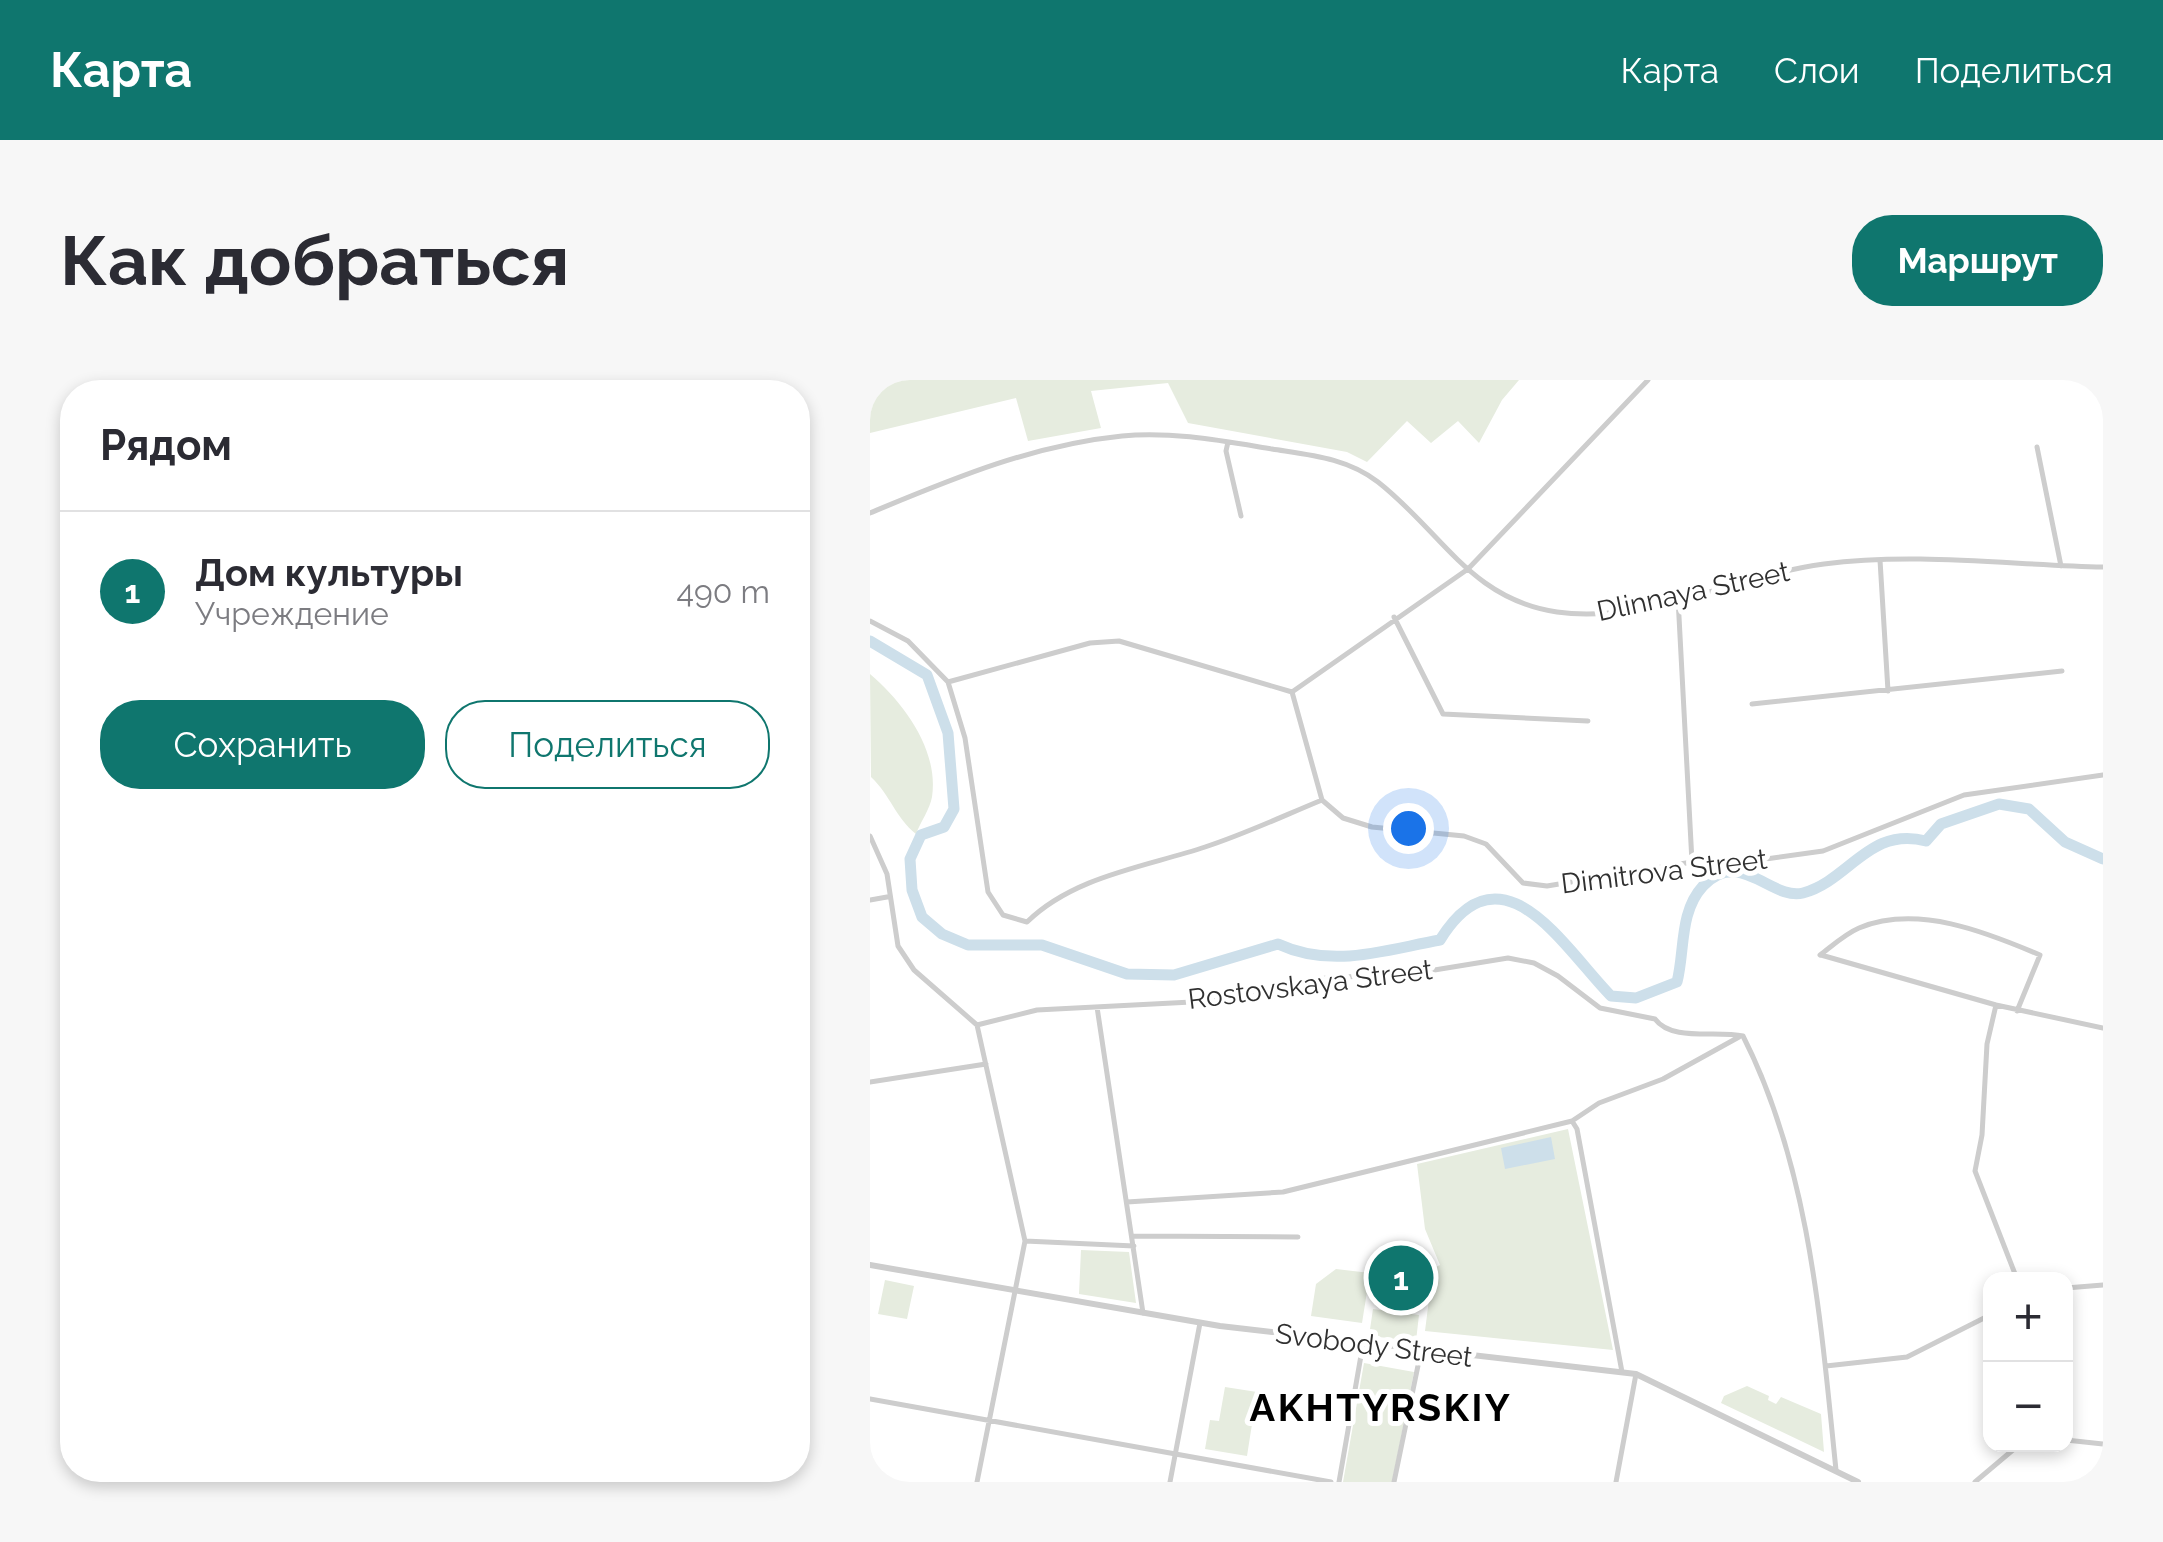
<!DOCTYPE html>
<html lang="ru">
<meta charset="utf-8">
<style>
body{margin:0;font-family:Raleway,sans-serif;background:#f7f7f7;color:#2b2b33}
.controls{position:absolute;right:30px;bottom:30px;display:grid;overflow:hidden;border-radius:20px;box-shadow:0 5px 15px #0003}
.controls button{width:90px;height:90px;display:grid;place-items:center;padding:0;border:0;border-bottom:2px solid #e1e1e2;background:#fff;color:#2b2b33;font:50px sans-serif}
.you{position:absolute;left:538px;top:448px;width:35px;height:35px;margin:-25px;border:8px solid #fff;border-radius:50%;background:#1a73e8;box-shadow:0 0 0 15px #1a73e833}
.badge{display:grid;place-items:center;width:65px;height:65px;border-radius:50%;background:#0f766e;color:#fff;font-size:32px;font-weight:700}
.pin{position:absolute;translate:-50% -50%;border:5px solid #fff;box-shadow:0 2px 10px #0006}
.list{margin:0;padding:0;list-style:none}
h2{display:flex;justify-content:space-between;align-items:center;height:130px;margin:0;padding:0 40px;font-size:42px}
h2 small{font-size:32px;font-weight:400;color:#7c7c81}
.list li{display:grid;grid-template-columns:65px 1fr auto;gap:30px;align-items:center;box-sizing:border-box;height:160px;padding:0 40px;border-top:2px solid #e1e1e2}
.list b{display:block;font-size:38px;white-space:nowrap}
.list p{margin:0;font-size:32px;white-space:nowrap;color:#7c7c81}
.list em{font-size:32px;font-style:normal;color:#7c7c81}
.actions{display:flex;gap:20px;padding:30px 40px}
.actions a{flex:1;padding:22px 0;border:2px solid #0f766e;border-radius:40px;text-align:center;font-size:35px;color:#0f766e}
.actions .main{background:#0f766e;color:#fff}
.map{position:relative;flex:none;width:1233px;height:1102px;overflow:hidden;border-radius:40px}
header{display:flex;align-items:center;gap:60px;box-sizing:border-box;height:140px;padding:0 50px;background:#0f766e;color:#fff}
header strong{font-size:48px}
nav{display:flex;gap:55px;margin-inline-start:auto;font-size:35px}
.intro{display:flex;align-items:center;justify-content:space-between;box-sizing:border-box;height:240px;padding:0 60px}
h1{margin:0;font-size:70px}
.button{padding:25px 45px;border-radius:40px;background:#0f766e;color:#fff;font-size:35px;font-weight:700}
main{display:flex;gap:60px;padding:0 60px}
aside{flex:1;background:#fff;border-radius:40px;box-shadow:0 5px 15px #0003}
.map>svg:first-child{display:block}
</style>
<header>
<strong>Карта</strong>
<nav><a>Карта</a><a>Слои</a><a>Поделиться</a></nav>
</header>
<div class="intro"><h1>Как добраться</h1><a class="button">Маршрут</a></div>
<main>
<aside>
<h2>Рядом<small></small></h2>
<ul class="list">
<li><span class="badge">1</span><div><b>Дом культуры</b><p>Учреждение</p></div><em>490 m</em></li>
</ul>
<div class="actions"><a class="main">Сохранить</a><a>Поделиться</a></div>
</aside>
<div class="map">
<svg width="1233" height="1102" viewBox="0 0 1233 1102">
<rect width="100%" height="100%" fill="#fff"/>
<path fill="#e6ecdf" d="M0,0h649l-17,20 -23,43 -21,-22 -27,22 -24,-22 -40,41 -20,-10 -159,-29 -20,-40 -77,8 10,37 -73,13 -12,-43 -146,35z
M0,294c34,29 69,76 62,123 -2,12 -12,26 -16,37 -21,-17 -25,-38 -45,-57z
M698,749l45,221 -188,-19 8,-63 7,-3 -15,-36 -8,-65z
M211,870l48,2 7,51 -57,-9z
M466,889l34,4 -8,50 -51,-7 5,-32z
M15,900l29,6 -7,33 -29,-5z
M503,929l46,6 -3,26 -47,-5z
M494,983l50,9 -22,110h-49z
M877,1006l22,10 -1,4 8,4 5,-7 40,17 3,38 -103,-49 3,-7z
M355,1007l32,5 -10,64 -42,-7 5,-29 9,1z"/>
<path fill="#cddfea" d="M681,757l4,22 -50,10 -4,-21z"/>
<g fill="none" stroke-linecap="round" stroke-linejoin="round">
<path stroke="#cddfea" stroke-width="11" d="M0,261l57,34 21,58 6,76 -10,18 -23,8 -11,24 2,31 10,27 20,17 26,11h74l85,29 47,1 104,-31c54,25 106,6 162,-4 62,-100 124,8 171,56l25,2 41,-16c8,-31 2,-70 26,-96 36,-39 69,15 100,7 47,-13 66,-67 123,-52l15,-17 58,-20 30,5 36,33 38,17"/>
<path stroke="#cdcdcd" stroke-width="5" d="M358,62l-2,9 15,65
M1167,67l24,119
M0,133c82,-34 162,-68 252,-77 49,-5 101,5 150,13 38,6 75,9 106,33 64,50 92,117 179,130 86,13 182,-37 267,-48 91,-12 187,1 279,3
M1010,180l8,131
M808,218l14,264
M524,237l49,97 145,7
M0,241l38,20 40,41 142,-39 29,-2 173,51 176,-123 180,-189
M78,302l17,56 23,154 15,23 24,7c47,-46 118,-55 178,-75 40,-13 78,-31 117,-47l21,18 29,9 92,9 22,8 37,39 24,3 145,-24 67,-2 64,-9 141,-56 139,-20
M422,312l30,108
M882,324l310,-33
M0,456l17,38 11,72 16,24 63,55 48,216 -48,241
M0,520l17,-3
M950,575c12,-9 25,-21 39,-27 58,-24 127,4 181,27l-23,56
M951,575l175,50 107,23
M1126,625l-9,39 -5,91 -7,36 42,108
M227,627l46,306
M107,645l60,-15 174,-9 98,-22 107,-6 92,-15 26,5 24,13 42,32 55,11c17,23 61,11 88,17
M873,656c67,132 78,289 93,434
M0,702l116,-18
M702,741l5,8 45,243
M257,822l156,-10 289,-71 27,-18 64,-24 76,-42
M262,856l166,1
M155,861l109,5
M1196,908l37,-3
M956,986l81,-9 83,-42
M0,1019l461,83
M1196,1060l37,4
M300,1102l30,-159
M469,1102l24,-138
M524,1102l27,-131
M746,1102l20,-108
M1105,1102l45,-38"/>
<path stroke="#cdcdcd" stroke-width="6" d="M0,885l350,61 416,48 222,108"/>
</g>
<g text-anchor="middle" stroke-width="10" stroke-linejoin="round" paint-order="stroke">
<g font-size="28" fill="#303030" stroke="#fff">
<text transform="translate(823 211) rotate(-12)" y="10">Dlinnaya Street</text>
<text transform="translate(794 491) rotate(-7)" y="10">Dimitrova Street</text>
<text transform="translate(440 604) rotate(-7)" y="10">Rostovskaya Street</text>
<text transform="translate(504 965) rotate(7)" y="10">Svobody Street</text>
</g>
<g font-size="38" font-weight="bold" letter-spacing="2.5" fill="#000" stroke="#fff">
<text x="511" y="1041">AKHTYRSKIY</text>
</g>
</g>
</svg>
<div class="controls">
<button>+</button>
<button>−</button>
</div>
<div class="you"></div>
<div class="pin badge" style="left:531px;top:898px">1</div>
</div>
</main>
